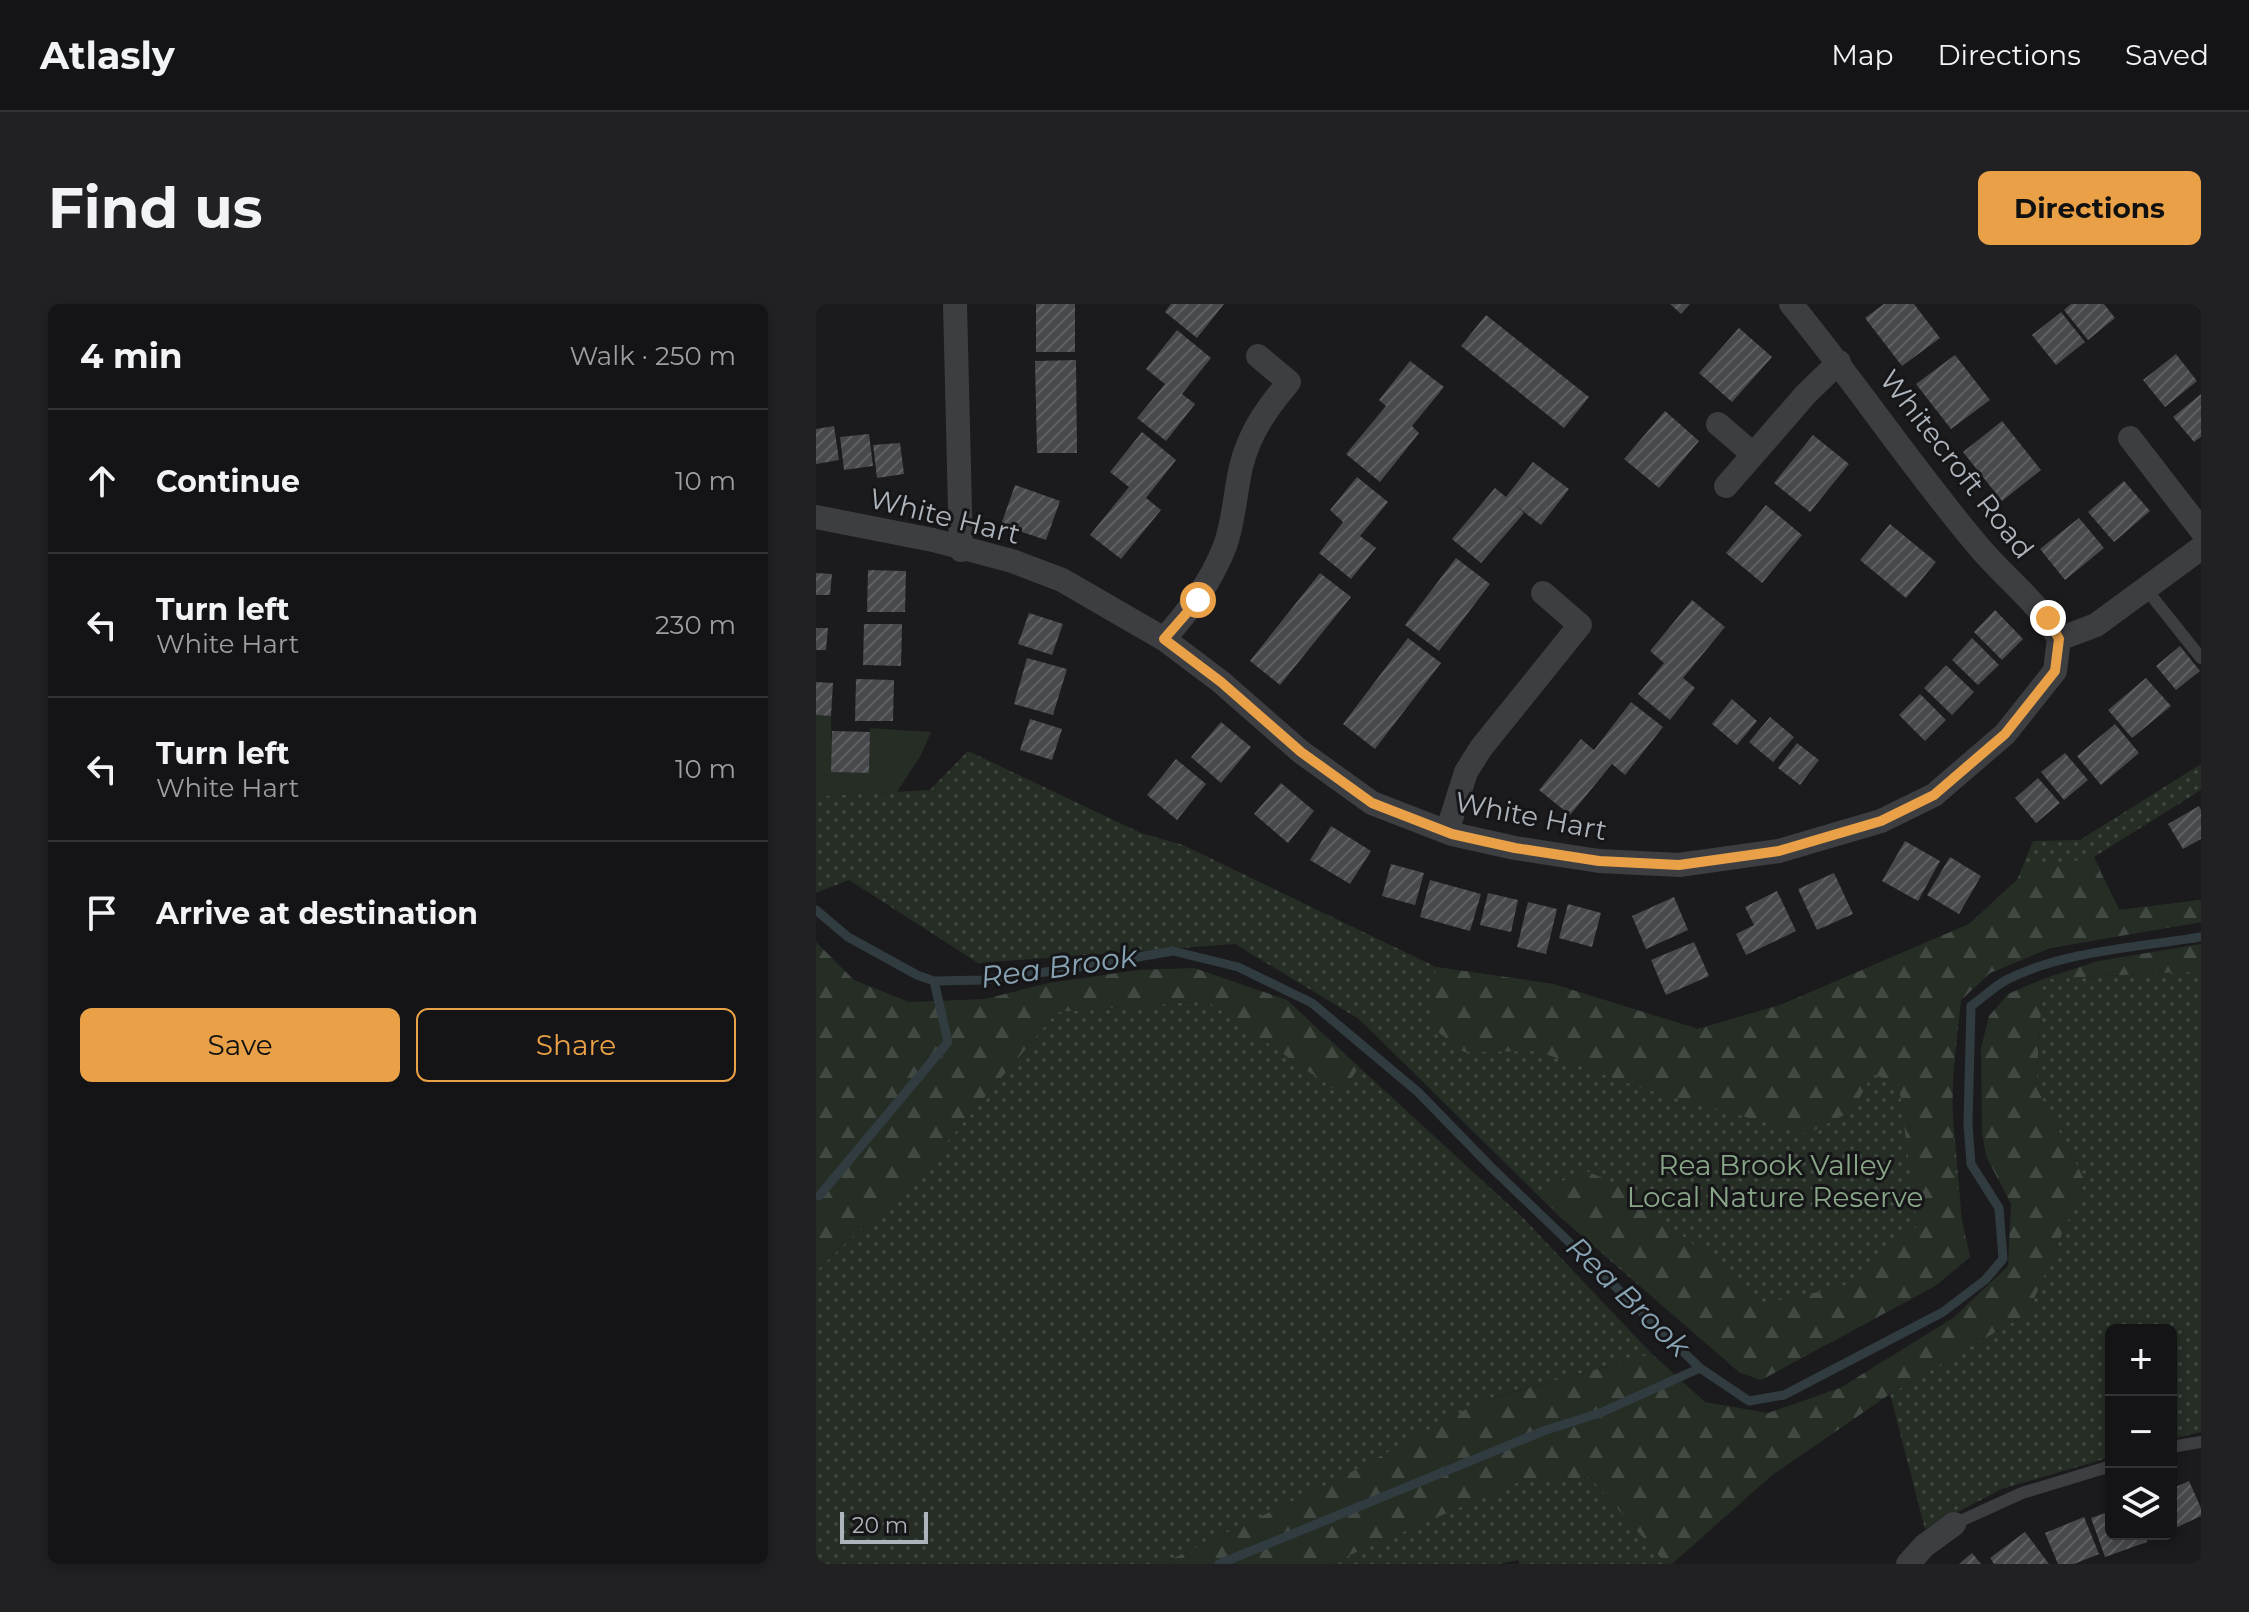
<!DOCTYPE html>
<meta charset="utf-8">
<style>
body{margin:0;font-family:Montserrat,sans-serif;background:#212123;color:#f1f3f6}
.controls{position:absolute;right:24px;bottom:24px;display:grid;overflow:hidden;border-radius:12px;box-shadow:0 4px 12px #0003}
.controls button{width:72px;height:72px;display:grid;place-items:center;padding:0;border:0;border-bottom:2px solid #333335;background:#141416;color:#f1f3f6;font:40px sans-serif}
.scale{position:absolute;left:24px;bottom:20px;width:88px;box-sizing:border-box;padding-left:8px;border:4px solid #aeb4bc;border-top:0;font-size:22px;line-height:28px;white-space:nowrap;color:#aeb4bc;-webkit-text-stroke:6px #161618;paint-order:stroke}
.stop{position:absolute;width:24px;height:24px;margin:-18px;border:6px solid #e9a047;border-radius:50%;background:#fff}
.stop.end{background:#e9a047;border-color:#fff;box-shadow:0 2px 8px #0008}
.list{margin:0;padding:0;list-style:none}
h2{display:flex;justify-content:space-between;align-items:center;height:104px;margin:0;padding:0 32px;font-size:34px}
h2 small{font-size:26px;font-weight:400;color:#9d9ea1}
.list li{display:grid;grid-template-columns:52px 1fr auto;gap:24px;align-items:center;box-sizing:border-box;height:144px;padding:0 32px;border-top:2px solid #333335}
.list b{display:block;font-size:30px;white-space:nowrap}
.list p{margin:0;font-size:26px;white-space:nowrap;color:#9d9ea1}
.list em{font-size:26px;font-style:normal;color:#9d9ea1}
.actions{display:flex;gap:16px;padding:24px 32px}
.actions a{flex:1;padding:18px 0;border:2px solid #e9a047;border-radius:12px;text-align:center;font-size:28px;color:#e9a047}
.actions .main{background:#e9a047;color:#111}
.icon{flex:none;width:44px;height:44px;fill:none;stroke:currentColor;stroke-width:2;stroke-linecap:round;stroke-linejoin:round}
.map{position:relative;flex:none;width:1385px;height:1260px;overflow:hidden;border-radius:12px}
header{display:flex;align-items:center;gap:48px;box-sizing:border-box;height:112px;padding:0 40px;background:#141416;border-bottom:2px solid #333335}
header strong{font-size:38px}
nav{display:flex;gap:44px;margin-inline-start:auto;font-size:28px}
.intro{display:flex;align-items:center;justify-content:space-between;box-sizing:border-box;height:192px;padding:0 48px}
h1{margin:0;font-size:56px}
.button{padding:20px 36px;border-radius:12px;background:#e9a047;color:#111;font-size:28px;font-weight:700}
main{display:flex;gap:48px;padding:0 48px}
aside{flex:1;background:#141416;border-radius:12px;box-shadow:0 4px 12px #0003}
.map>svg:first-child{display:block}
</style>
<header>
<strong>Atlasly</strong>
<nav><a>Map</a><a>Directions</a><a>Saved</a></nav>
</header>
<div class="intro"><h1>Find us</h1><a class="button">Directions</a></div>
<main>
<aside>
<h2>4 min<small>Walk · 250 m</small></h2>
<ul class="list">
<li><svg class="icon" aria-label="ahead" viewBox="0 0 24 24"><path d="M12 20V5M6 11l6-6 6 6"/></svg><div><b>Continue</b></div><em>10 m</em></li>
<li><svg class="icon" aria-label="left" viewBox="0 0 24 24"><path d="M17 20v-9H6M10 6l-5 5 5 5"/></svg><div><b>Turn left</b><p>White Hart</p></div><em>230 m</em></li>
<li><svg class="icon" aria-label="left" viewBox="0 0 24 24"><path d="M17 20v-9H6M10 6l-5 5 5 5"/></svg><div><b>Turn left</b><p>White Hart</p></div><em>10 m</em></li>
<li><svg class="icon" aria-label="arrive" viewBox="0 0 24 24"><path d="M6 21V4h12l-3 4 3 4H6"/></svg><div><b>Arrive at destination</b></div></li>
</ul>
<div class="actions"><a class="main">Save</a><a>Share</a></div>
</aside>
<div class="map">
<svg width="1385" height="1260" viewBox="0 0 1385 1260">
<defs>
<pattern id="grass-dots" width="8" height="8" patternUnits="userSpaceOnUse" patternTransform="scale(2)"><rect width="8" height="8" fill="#252d25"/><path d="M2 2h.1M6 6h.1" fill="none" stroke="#424943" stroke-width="1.8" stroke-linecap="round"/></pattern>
<pattern id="forest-firs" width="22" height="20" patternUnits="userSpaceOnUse" patternTransform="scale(2)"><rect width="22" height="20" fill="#252d25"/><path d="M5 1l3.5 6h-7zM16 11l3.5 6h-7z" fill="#424943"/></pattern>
<pattern id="building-hatch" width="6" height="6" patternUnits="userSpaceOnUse" patternTransform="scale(2)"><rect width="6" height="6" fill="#48494d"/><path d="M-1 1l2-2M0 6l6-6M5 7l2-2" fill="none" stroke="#606165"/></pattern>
</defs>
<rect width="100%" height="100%" fill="#1b1b1d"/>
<path fill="url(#grass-dots)" d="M152,447l173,82 42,12 253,122 117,17 145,45 85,-25 186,-80 48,-44 16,-39 47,-1 121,-76v26l-107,67 25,53 82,-10v22l-151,26 -60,25 -29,27 -10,94 11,128 8,35 -35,29 -174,94 -22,-8 -179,-155 -201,-198 -124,-75 -257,19 -129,-83 -33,13v-97l114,-6z
M1385,667v461l-30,7v-109h-60v127l-109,32 -77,40 -35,-135 138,-81 57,-132 -49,-94 7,-108z
M391,697l134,92 18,-26 163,150 130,137 -164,45 -155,83 -172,82h-345v-293l108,-102 133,-157z
M774,1173l76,87h-146l-2,-4 -20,4h-169l190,-83z"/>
<path fill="url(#forest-firs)" d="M1277,553l26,53 82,-10v22l-151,26 -60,25 -29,27c-13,84 -12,173 9,257l-35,29 -174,94 -22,-8 -200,-176 43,-27 41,18 142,116 77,-16 75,-61 -18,-141 -26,-11 -21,37 -45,23 -163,-45 -107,-38 -73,1 -35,-27 7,-58 117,17 145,45 85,-25 186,-80 48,-44 7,-15 36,-1z
M0,638l38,38 55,22 76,-3 64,-16 89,-13 56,-2 93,32 72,67 -18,27 -134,-93 -150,11 -133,157 -108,102z
M1385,640v27l-158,8 -7,108 49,94 -57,132 -138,81 -119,82 -99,88h-6l-76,-87 -71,5 -190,82h-168l172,-82 148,-81 171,-47 53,48 63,11 72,-25 113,-70 55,-52 3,-62 -25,-48 -4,-23 -1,-85 8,-32 19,-22 35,-15 55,-18z"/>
<path fill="#252d25" d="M0,411l15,1 1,56 37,1 1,-45 61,4 -10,23 -24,37 -81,4z"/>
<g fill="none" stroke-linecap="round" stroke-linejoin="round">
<path stroke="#313c41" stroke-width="9" d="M0,606l32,27 69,38 17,6 49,-1 78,-10 112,-19 65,16 74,36 106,89 73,75 209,201 49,33 35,-6 159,-83 42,-32 18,-21 -4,-51 -28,-44 -3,-40 3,-118c11,-8 23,-19 35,-26 57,-29 133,-33 195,-43
M3,892l129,-154 -14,-61
M403,1260l327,-134 54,-17 100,-45"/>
</g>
<path fill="url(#building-hatch)" d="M220,0h39v48h-39z
M355,0h53l-27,34 -32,-26z
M854,0h20l-9,10z
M1068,0h30l26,34 -38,28 -37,-48z
M1255,0h33l11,14 -27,22 -24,-30z
M1245,8l24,30 -29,23 -24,-30z
M670,11l103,82 -25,31 -103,-82z
M923,24l33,29 -40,45 -33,-29z
M361,26l34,28 -29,36 13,10 -29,37 -29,-23 28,-34 -19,-15z
M1360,50l21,27 -32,26 -22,-27z
M1139,51l35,45 -39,29 -35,-45z
M260,56l1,93h-40l-2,-92z
M594,57l34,26 -32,39 7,7 -39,49 -34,-28 40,-48 -7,-6z
M1385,90v43l-7,5 -21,-25z
M849,107l34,30 -40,47 -35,-29z
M1186,117l39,49 -39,31 -39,-49z
M18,122l5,34 -23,4v-35z
M326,128l34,28 -30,38 15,12 -40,49 -31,-24 39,-48 -19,-15z
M53,130l4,32 -29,4 -4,-33z
M997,131l36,29 -39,48 -36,-29z
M84,139l4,31 -27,4 -4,-33z
M717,158l36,27 -28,36 -26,-20 9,8 -43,50 -29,-24 43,-51 11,9z
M541,173l31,25 -28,34 16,12 -25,31 -32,-26 24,-31 -13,-12z
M1308,177l26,30 -36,31 -26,-30z
M199,181l45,16 -14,39 -45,-15z
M950,201l36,30 -40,48 -36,-30z
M1263,214l25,30 -39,32 -25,-31z
M1074,220l46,38 -30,36 -46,-38z
M640,254l34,26 -51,67 -34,-26z
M52,266l38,1 -1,41h-38z
M0,269l16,1 -2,21h-14z
M504,269l31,24 -71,88 -30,-24z
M876,296l33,27 -42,51 12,10 -25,32 -32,-26 26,-31 -14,-12z
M1179,306l28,29 -21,21 -28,-28z
M213,309l34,11 -11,31 -34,-11z
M48,320h38l-1,42 -38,-1z
M0,324h12l-2,22h-10z
M592,334l33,25 -66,86 -32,-25z
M1156,334l27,27 -21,20 -26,-25z
M1364,342l20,25 -24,19 -20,-24z
M211,354l40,11 -14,46 -39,-11z
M1130,361l28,27 -22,23 -28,-27z
M1330,374l25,28 -39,32 -24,-28z
M40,375l38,1 -1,41h-38z
M0,378l17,1 -2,33 -15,-1z
M1104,390l26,26 -21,21 -26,-26z
M916,395l25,22 -20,24 -25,-21z
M815,398l32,25 -38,48 -13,-11 -42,51 -31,-25 42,-51 13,11z
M954,413l24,20 -21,25 -24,-20z
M214,415l32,10 -10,31 -32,-10z
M405,418l30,25 -30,36 -30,-26z
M1299,420l24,29 -38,32 -24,-29z
M16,427l38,1 -1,41 -38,-1z
M981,439l22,17 -19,25 -22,-17z
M1249,449l23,27 -24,20 -23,-28z
M360,455l30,25 -29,36 -30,-25z
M1222,474l22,25 -24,20 -21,-25z
M465,479l33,28 -26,32 -34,-29z
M1383,502l2,4v29l-18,10 -15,-25z
M515,522l40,25 -21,33 -40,-24z
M1089,537l35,20 -22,40 -36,-20z
M1134,553l31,19 -22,38 -32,-19z
M575,560l33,9 -9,32 -33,-9z
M1018,569l19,41 -36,16 -19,-41z
M614,576l51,14 -11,37 -50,-14z
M961,587l19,40 -50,24 -10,-21 18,-9 -9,-18z
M672,589l30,7 -7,32 -31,-7z
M858,593l14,33 -42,19 -14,-33z
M712,598l29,7 -11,45 -29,-7z
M752,600l33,9 -9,34 -33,-9z
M878,638l15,34 -43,19 -15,-35z
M1373,1177l12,27v8l-30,14v-41z
M1295,1207v23h34l2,8 -42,15 -14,-39z
M1268,1213l15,37 -25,10h-16l-13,-31z
M1209,1228l24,32h-55l-4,-6z
M1156,1249l9,11h-22z"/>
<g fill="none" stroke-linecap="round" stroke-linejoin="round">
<path stroke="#3c3e42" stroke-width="12" d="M1330,285l55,69
M1355,1143l30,-5
M1138,1220l68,-31 89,-27"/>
<path stroke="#3c3e42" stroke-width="24" d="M139,0l6,246
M975,0c65,79 122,165 188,243 27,32 60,56 80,92
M902,120l35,30
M1314,134l71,92
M910,182l80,-92 33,-32
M0,213l117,23 79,21 50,19 102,59 57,43 80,70 71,51 80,31 63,14 84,13 80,4 100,-14 102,-30 53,-26 71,-61 50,-63 4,-32
M348,335c26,-30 46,-55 61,-93 9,-25 10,-53 16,-79 8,-34 26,-59 48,-85l-31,-26
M1243,335l37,-14 105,-77
M631,528l19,-60 15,-24 99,-123 -37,-32
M1092,1260l16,-18 30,-22"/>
</g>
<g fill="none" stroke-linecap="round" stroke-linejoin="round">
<path stroke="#e9a047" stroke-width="10" d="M382,296l-34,39 57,43 80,70 71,51 80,31 63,14 84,13 80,4 100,-14 102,-30 53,-26 71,-61 50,-63 4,-32 -11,-21"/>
</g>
<g text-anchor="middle" stroke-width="6" stroke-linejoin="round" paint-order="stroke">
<g font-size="28" fill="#aeb4bc" stroke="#161618">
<text transform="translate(1141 160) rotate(52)" y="10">Whitecroft Road</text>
<text transform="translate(129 212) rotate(14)" y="10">White Hart</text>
<text transform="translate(715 512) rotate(11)" y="10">White Hart</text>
</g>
<g font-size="28" fill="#88a587" stroke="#161618">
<text x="959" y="871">Rea Brook Valley<tspan x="959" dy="32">Local Nature Reserve</tspan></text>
</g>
<g font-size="30" font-style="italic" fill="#88a4b4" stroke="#161618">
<text transform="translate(243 663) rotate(-8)" y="10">Rea Brook</text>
<text transform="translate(812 993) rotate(44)" y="10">Rea Brook</text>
</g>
</g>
</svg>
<div class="controls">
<button>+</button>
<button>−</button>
<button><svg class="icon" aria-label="layers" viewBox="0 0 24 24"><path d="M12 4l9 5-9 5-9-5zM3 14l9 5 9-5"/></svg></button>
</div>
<div class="scale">20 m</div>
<div class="stop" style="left:382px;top:296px"></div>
<div class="stop end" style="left:1232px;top:314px"></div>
</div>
</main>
